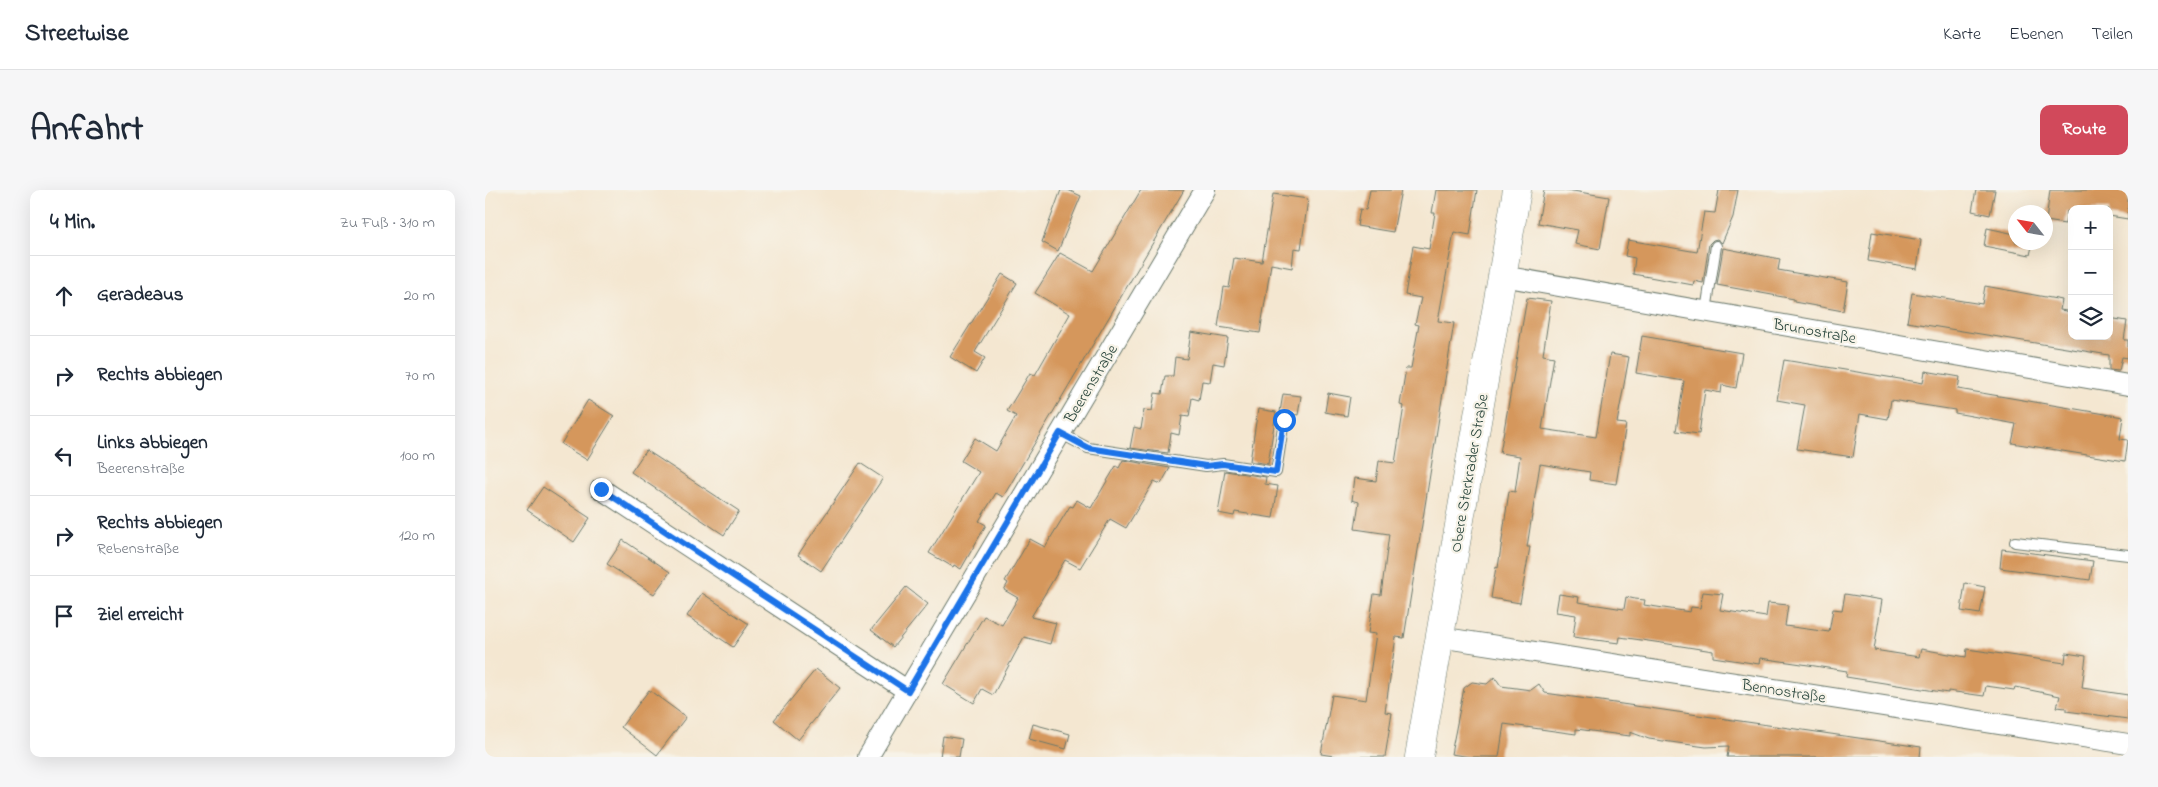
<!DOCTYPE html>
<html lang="de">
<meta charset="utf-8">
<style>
body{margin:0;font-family:"Indie Flower",sans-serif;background:#f6f6f7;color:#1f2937}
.controls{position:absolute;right:15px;top:15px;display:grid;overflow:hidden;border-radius:10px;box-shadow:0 5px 20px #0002}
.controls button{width:45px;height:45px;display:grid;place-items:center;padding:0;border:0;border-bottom:1px solid #e0e1e3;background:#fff;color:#1f2937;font:25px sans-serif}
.compass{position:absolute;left:1523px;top:15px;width:45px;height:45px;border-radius:50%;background:#fff;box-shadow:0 5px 20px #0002;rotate:301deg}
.stop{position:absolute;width:15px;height:15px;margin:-11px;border:4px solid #1a73e8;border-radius:50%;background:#fff}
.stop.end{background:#1a73e8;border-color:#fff;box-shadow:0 1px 5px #0008}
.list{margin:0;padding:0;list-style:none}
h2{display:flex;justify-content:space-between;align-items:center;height:65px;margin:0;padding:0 20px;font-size:21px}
h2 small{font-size:16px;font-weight:400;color:#747a83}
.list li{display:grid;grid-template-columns:32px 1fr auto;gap:15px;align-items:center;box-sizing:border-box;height:80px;padding:0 20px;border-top:1px solid #e0e1e3}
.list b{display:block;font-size:19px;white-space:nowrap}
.list p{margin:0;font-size:16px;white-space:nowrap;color:#747a83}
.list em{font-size:16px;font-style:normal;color:#747a83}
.icon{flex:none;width:28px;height:28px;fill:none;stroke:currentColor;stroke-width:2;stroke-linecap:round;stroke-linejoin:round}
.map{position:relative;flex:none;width:1643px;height:567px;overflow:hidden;border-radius:10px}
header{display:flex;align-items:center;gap:30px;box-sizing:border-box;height:70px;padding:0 25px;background:#fff;border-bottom:1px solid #e0e1e3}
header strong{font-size:24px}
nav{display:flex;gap:28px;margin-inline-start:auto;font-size:18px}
.intro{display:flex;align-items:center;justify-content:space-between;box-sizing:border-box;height:120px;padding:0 30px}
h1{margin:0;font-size:35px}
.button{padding:12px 22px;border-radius:10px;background:#d1495b;color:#fff;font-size:18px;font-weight:700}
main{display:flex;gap:30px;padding:0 30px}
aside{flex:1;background:#fff;border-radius:10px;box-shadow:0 5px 20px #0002}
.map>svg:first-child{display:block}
</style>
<header>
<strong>Streetwise</strong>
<nav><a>Karte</a><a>Ebenen</a><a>Teilen</a></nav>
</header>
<div class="intro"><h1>Anfahrt</h1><a class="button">Route</a></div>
<main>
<aside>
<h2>4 Min.<small>Zu Fuß · 310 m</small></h2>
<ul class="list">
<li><svg class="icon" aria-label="ahead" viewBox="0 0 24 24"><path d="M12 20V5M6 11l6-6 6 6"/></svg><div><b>Geradeaus</b></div><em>20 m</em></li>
<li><svg class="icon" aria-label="right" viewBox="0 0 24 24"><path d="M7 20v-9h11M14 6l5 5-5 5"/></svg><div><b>Rechts abbiegen</b></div><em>70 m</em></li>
<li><svg class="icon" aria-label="left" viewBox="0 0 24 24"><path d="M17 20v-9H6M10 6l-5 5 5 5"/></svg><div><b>Links abbiegen</b><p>Beerenstraße</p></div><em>100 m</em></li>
<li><svg class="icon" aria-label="right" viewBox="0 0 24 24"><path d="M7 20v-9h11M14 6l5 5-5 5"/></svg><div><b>Rechts abbiegen</b><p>Rebenstraße</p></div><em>120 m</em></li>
<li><svg class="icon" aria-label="arrive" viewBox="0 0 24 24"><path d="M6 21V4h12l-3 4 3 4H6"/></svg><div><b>Ziel erreicht</b></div></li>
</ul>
</aside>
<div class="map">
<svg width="1643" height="567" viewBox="0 0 1643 567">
<rect width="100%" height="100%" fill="#f7f3e8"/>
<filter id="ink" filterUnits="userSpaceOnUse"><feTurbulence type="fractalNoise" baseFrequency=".02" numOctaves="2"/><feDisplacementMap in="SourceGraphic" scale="10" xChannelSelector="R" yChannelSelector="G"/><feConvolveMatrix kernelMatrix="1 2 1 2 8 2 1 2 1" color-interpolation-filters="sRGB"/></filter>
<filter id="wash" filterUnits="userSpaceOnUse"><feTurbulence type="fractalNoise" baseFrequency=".0096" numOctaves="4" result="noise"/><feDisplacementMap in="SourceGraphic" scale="20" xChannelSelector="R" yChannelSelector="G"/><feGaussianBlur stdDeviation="1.12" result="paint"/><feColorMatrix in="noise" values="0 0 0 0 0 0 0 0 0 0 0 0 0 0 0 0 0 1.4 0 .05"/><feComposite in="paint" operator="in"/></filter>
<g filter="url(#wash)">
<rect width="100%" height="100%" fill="#f4e7d1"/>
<g id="blocks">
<path fill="#d5975c" d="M576,0h7l13,6 -23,55 -16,-9z
M656,0h43l-181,307 -7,-4 -17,28 7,4 -25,44 -7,-4 -1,2 -24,-14 50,-81 -18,-11 14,-23 21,13 20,-35 -9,-5 23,-38 5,2 35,-61 -35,-21 25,-40 33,18z
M885,0h31l-8,42 -36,-6 3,-17 6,1z
M951,0h41l-7,45 -16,-3 -16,89 16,2 -50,315 -8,-1 -11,75 7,1 -7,44h-45l-19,-3 11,-59 34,5 10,-66 -8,-1 6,-39 7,1 8,-61 -34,-5 4,-27 -7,-2 3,-22 21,3 3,-20 16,2 9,-57 -4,-1 6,-37h5l8,-43 -4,-1 6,-26 -16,-3 8,-49 16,3 6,-36h-3z
M1059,0h23l42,7 -9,52 -25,-5 3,-14 -40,-7z
M1234,0h19l-5,27 -11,26 -5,-4 -4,1 -4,4 -6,39 -9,-2 -1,4 -60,-11 2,-16 -10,-2 3,-16 69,12 7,-40 11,1z
M1491,0h19l-5,25 -18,-4z
M1565,0h78v29l-19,-3v-7h-37v3l-5,-1 -2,13 -19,-3z
M788,4l35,5 -7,50 -7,-1 -2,20 -21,-4 -11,69 -42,-6 6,-40 5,1 5,-30 28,4z
M1502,38l28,6v8h18l-3,13 -46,-9z
M1387,42l49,8 -4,29 -49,-8z
M1238,58l57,11 -2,11 70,12 -5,29 -49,-9v-3l-77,-14z
M517,84l15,9 -42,69 10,6 -9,15 -26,-16z
M1500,96l77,14 -2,10 12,2v24h37v-18l18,3 -3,19h4v18l-6,-1 -3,14 -10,-1v-15l-202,-33 5,-29 70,11z
M1042,108l24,3 -8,54 11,2 -12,72 54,8 14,-83 19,3 -12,66 9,1 -10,60 -27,-4 1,-8 -50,-8 -13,83h3l-10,56 -29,-5 5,-31 2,1 11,-77 6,1 5,-36 -20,-3z
M706,142l37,6 -4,27 -11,-2 -3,19 -8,-1 -3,19 -7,-2 -3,19 -7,-1 -3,19 -8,-2 -3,20 -38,-5 4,-21 7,2 3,-19 8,1 3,-18 7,1 3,-18h8l2,-19 12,2z
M1157,146l100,17 -6,35 -14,-3 -1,8 -16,-3 -6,44 -23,-3 8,-50 -48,-8z
M1299,170l134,22 5,1 2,-12 35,6 -2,12 165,28 -3,22 8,1 -3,21 -113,-18 4,-19 -61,-11v-3l-64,-10 -3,19 -28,-5 -7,43 -56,-8 8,-44 -28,-5z
M843,203l22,4 -3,19 -22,-4z
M798,204l18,2 -3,19 -18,-3z
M103,210l26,16 -27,44 -26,-16z
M773,219l18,3 -8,52 -18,-3z
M161,260l93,61 -15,24 -93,-63z
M638,270l47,8 -9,16 -7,-3 -28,47 -16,-9 -30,49 -15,-8 -34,57 25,6 -6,21 -26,-7 -31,58 -11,-6 -8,14 -31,-19 41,-68 18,9 16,-27 -14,-8 4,-7 -3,-2 25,-42 15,8 25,-41 3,1 4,-7 14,8 25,-42 3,2z
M375,273l23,15 -62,93 -23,-16z
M740,281l41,6 -1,7 13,2 -5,32 -38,-6 -1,4 -16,-3z
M58,297l47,31 -16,24 -47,-32z
M138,350l47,32 -16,22 -47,-30z
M1517,359l91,12 -3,19 -90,-12z
M1480,393l20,4 -5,27 -19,-3z
M421,397l22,17 -35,43 -22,-17z
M1218,402l20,2 -3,16 46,7 2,-14 20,2 -3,21 44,6 4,-23 9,1 3,-16 37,6 -8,50 45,7 2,-8 45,8 1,-8 98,14 1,-10 20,3 -4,32 46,7v24l-62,-8v-3l-9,-1 3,-11 -45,-9 -1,3 -28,-4 -2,10 -36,-5v2l-102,-16 1,-6 -45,-7 -42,-6 -1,6 -46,-7v-6l-51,-8 -42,-6 -1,6 -46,-6 3,-22 -20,-3 3,-18 20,3 -1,5 46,7 2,-12 9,2 10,1 -1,5 46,7 1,-5 9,1z
M217,403l47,31 -16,23 -46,-31z
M331,479l24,19 -42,52 -24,-20z
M1010,487l6,9 30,4 8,-6 6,9 376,54 -1,10h-193l2,-11 -23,1 -57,-8 -19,-7v4l-54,-7v5l-72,-10 -5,33h-29l-19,-3 13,-66 8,-6 15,2z
M164,500l37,27 -29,38 -36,-28z
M548,534l37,10 -4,15 -37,-10z
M458,546l19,3 -3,18h-19z"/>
</g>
</g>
<g filter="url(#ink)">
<use href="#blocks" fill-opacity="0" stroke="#6a786b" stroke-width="1"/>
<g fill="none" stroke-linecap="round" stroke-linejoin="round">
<defs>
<path id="lane" d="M1221,121l10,-65
M575,243l28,15 118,18 17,-2 53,8 8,-52
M1530,352l113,13"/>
<path id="street" d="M1017,86l626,109
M116,299l307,202
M954,447l689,107
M383,567l337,-567"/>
<path id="secondary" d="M934,567l98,-567"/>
</defs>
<use href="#lane" stroke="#6a786b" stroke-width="12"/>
<use href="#street" stroke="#6a786b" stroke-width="22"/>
<use href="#secondary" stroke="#6a786b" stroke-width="29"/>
<use href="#lane" stroke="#fff" stroke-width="10"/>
<use href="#street" stroke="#fff" stroke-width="20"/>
<use href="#secondary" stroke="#fff" stroke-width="28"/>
</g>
</g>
<g fill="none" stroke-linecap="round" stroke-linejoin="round" filter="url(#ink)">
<path stroke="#1a73e8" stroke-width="6" d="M116,299l307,202 152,-258 28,15 118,18 17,-2 53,8 8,-52"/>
</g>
<g text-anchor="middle" stroke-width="4.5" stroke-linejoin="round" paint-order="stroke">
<g font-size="16" fill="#1f3d34" stroke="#f7f3e8">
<text transform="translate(1330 140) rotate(10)" y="6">Brunostraße</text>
<text transform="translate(605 193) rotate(-59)" y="6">Beerenstraße</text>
<text transform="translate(983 283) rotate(-80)" y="6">Obere Sterkrader Straße</text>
<text transform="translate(1299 500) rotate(9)" y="6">Bennostraße</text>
</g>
</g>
</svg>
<div class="controls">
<button>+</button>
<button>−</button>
<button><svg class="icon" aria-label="layers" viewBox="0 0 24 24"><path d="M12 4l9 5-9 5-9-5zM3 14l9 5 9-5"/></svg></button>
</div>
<svg class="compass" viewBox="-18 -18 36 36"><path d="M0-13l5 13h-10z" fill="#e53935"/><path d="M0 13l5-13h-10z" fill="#747a83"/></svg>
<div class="stop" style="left:799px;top:230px"></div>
<div class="stop end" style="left:116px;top:299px"></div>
</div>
</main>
